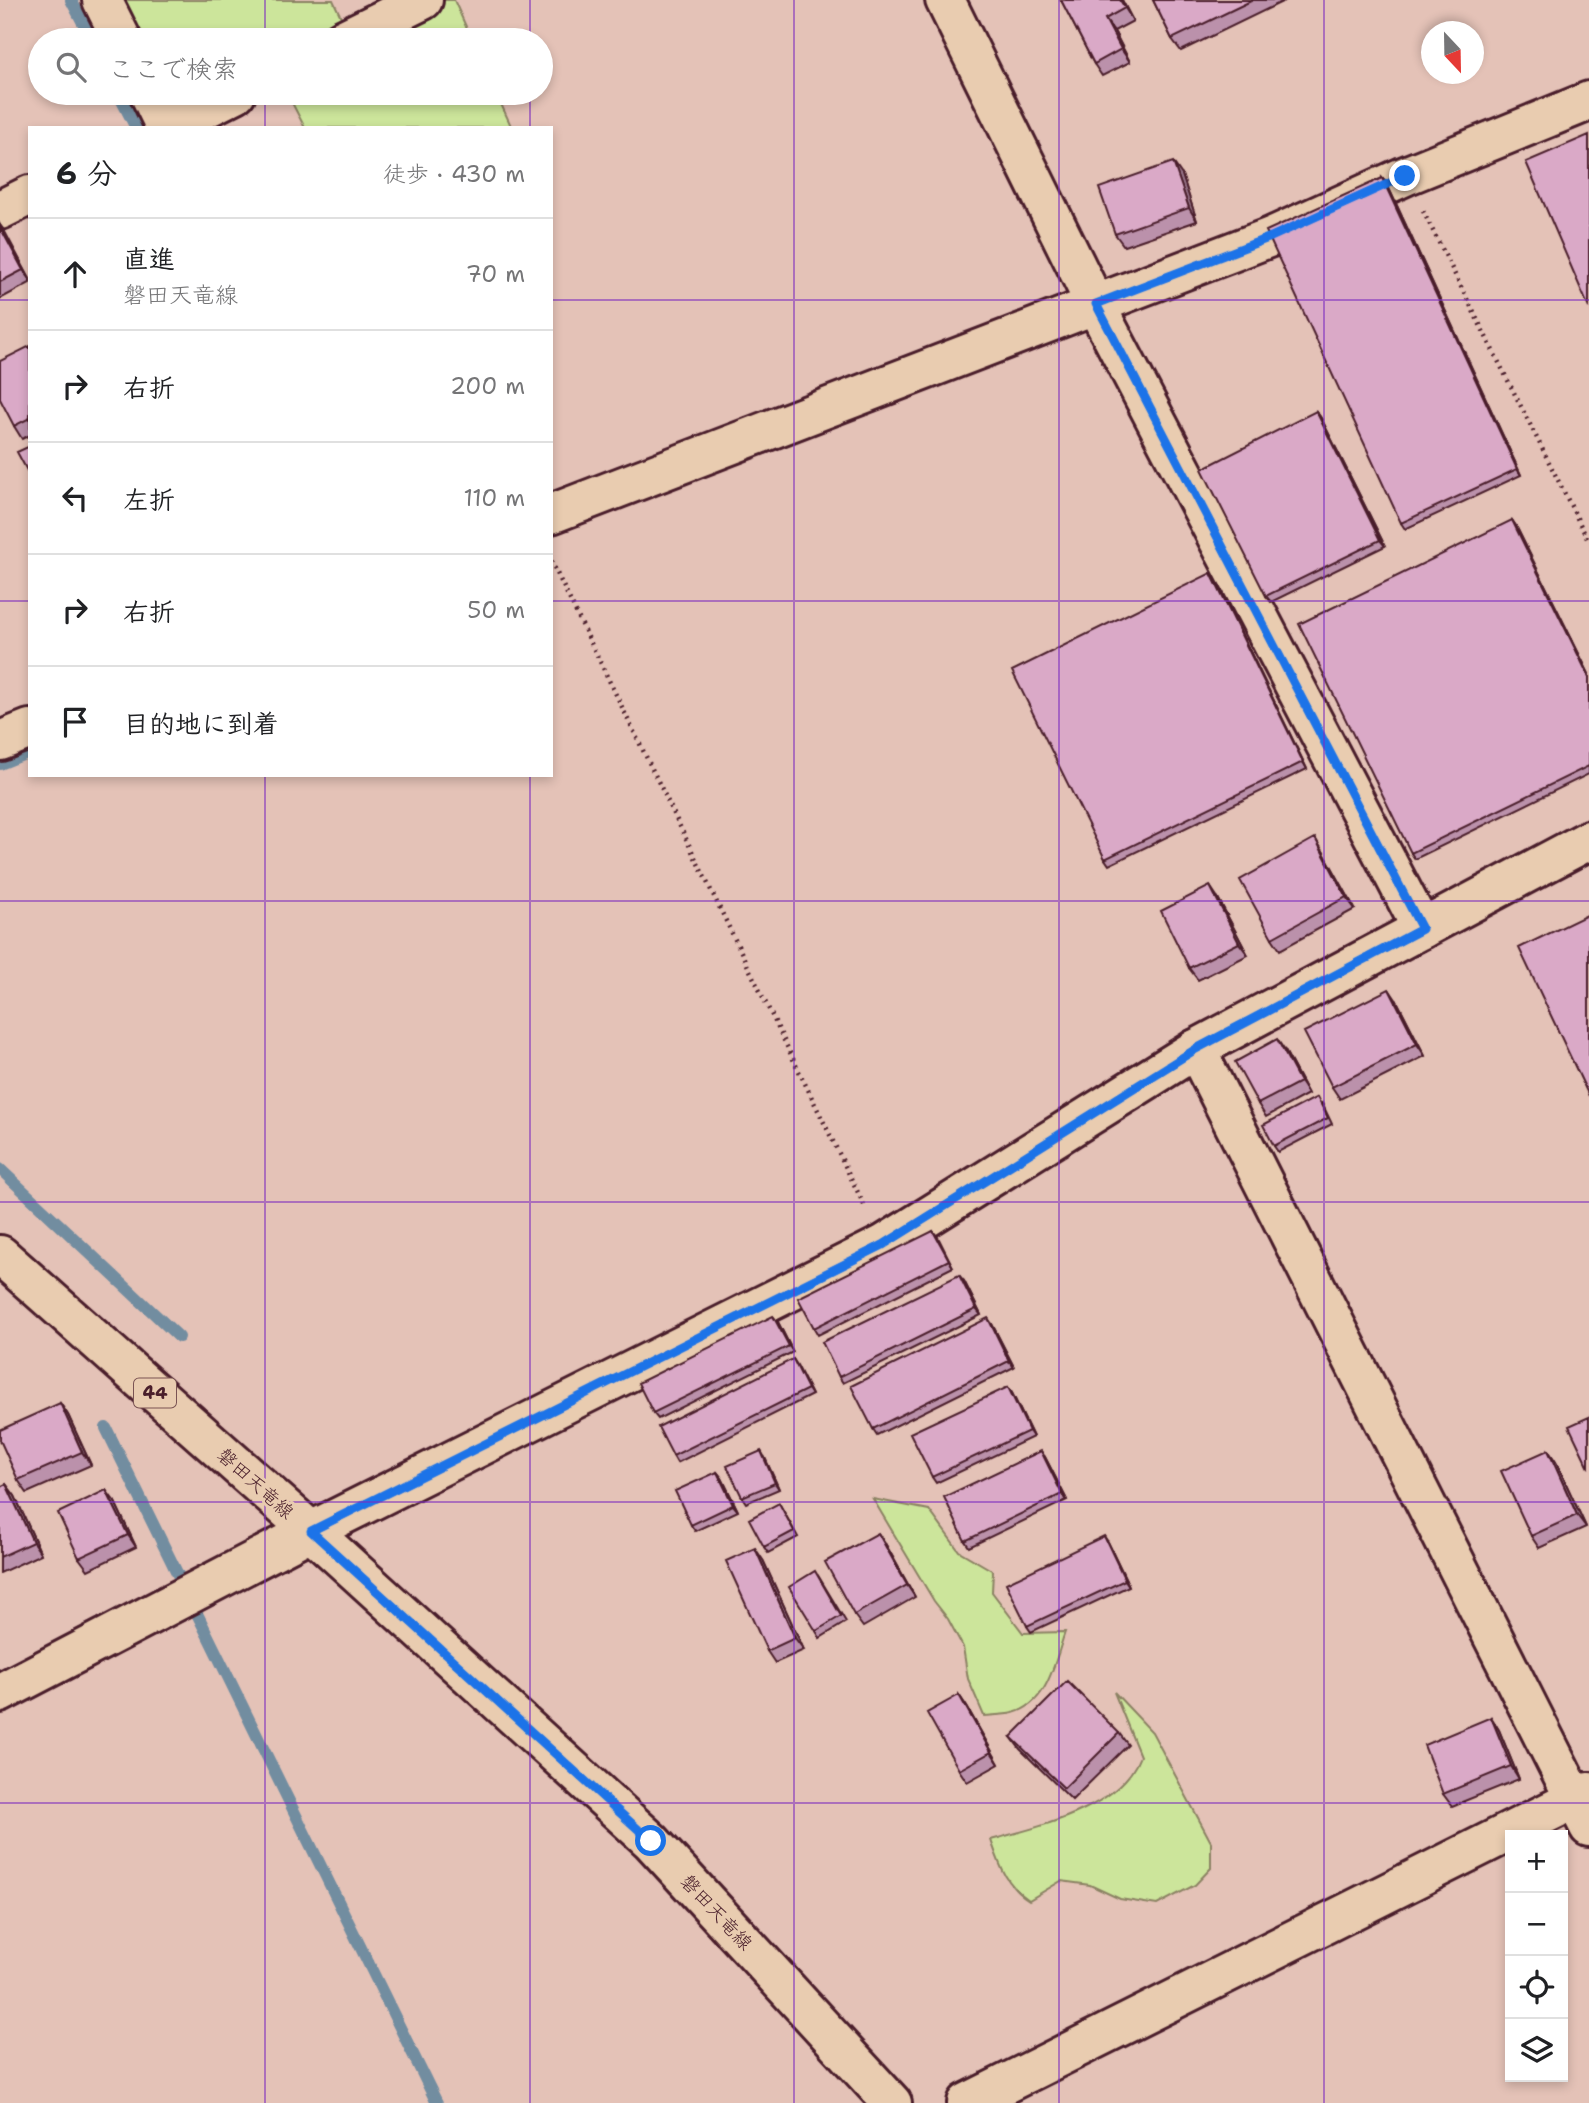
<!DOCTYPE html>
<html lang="ja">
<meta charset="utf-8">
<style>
body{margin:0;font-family:"Shantell Sans","Klee One",sans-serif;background:#f2f2f2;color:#202124}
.controls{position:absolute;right:21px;bottom:21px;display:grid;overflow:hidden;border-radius:0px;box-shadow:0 4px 10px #0003}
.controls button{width:63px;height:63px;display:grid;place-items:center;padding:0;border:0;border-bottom:2px solid #e0e0e0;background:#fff;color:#202124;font:35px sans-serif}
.compass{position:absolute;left:1421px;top:21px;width:63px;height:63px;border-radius:50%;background:#fff;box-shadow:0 4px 10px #0003;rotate:158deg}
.stop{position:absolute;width:21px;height:21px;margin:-16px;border:5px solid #1a73e8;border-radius:50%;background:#fff}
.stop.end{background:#1a73e8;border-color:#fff;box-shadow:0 2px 7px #0008}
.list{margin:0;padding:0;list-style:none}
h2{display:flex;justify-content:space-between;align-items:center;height:91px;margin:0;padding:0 28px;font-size:30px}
h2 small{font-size:23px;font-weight:400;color:#757577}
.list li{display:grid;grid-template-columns:46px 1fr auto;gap:21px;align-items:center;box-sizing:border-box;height:112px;padding:0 28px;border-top:2px solid #e0e0e0}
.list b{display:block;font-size:26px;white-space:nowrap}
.list p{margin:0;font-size:23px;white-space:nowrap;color:#757577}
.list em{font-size:23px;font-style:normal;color:#757577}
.icon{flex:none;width:38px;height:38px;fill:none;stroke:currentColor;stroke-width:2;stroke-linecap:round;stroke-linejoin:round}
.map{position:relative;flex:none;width:1589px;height:2103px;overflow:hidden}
.search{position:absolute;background:#fff;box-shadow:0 4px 10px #0003;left:28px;top:28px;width:525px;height:77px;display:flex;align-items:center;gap:18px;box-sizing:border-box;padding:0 24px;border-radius:38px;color:#757577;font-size:26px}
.panel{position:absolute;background:#fff;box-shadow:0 4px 10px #0003;left:28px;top:126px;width:525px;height:651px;border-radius:0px}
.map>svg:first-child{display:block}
</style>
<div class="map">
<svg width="1589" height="2103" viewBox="0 0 1589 2103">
<rect width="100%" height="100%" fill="#e4c2b7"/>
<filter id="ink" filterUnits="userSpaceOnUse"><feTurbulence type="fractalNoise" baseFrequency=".0143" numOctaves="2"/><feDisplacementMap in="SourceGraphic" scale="14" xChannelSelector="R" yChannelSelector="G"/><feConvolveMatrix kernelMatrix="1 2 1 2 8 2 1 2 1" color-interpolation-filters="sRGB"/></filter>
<g filter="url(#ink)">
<path fill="#cce59b" stroke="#8b8263" stroke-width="2" d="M102,0h231l17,36 73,-36h31l18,40h-350z
M287,93h209l16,35h-207z
M873,1499l56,11 30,41 34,20 -1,21 31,41 42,-1c-10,29 -17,72 -52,81 -9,2 -19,2 -29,3l-16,-37 -5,-32 -15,-28 -14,-18z
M1114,1692l38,40 59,110v26l-16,17 -38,20 -37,-6 -30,-14 -29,-4 -32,19c-24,-16 -29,-34 -38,-60 50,-14 129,-31 149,-84z"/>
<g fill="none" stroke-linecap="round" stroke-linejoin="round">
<path stroke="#728da0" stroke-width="12" d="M71,0l21,40
M118,93l18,35
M0,764l30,-12
M0,1169l179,168
M106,1428l331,675"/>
<defs>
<path id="street" d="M102,0l20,40
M945,0l150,304 327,625
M342,40l81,-40
M149,93l17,35
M166,128l70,-35
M0,210l30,-15
M551,514l720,-277 134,-61 184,-75
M0,741l30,-12
M1196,1049l393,778
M967,2103l622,-311"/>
<path id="secondary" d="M0,1693l311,-162 572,-286 313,-196 393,-209"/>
<path id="primary" d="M0,1255l311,276 340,310 241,262"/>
</defs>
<use href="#street" stroke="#4a1f2b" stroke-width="44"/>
<use href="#secondary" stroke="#4a1f2b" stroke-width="44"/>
<use href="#primary" stroke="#4a1f2b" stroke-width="44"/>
<path stroke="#4a1f2b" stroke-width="4.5" stroke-dasharray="2 5" stroke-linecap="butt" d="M1423,211l166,331
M551,561l315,648"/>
<use href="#street" stroke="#e9ccb0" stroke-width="38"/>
<use href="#secondary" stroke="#e9ccb0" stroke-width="38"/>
<use href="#primary" stroke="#e9ccb0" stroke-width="38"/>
</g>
<path fill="#bb91ab" stroke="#4a1f2b" stroke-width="2" d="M1061,0h61l11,21 -19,10 16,31 -28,14 -8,-12z
M1153,0h133l-105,51 -9,-12z
M1182,175l15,46 -73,25 -9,-12z
M1382,178l5,6 134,291 -116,54 -4,-6z
M0,225l30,54v4l-30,16z
M30,346v89l-8,4 -8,-13z
M1316,411l5,7 64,128 -114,56 -5,-6z
M1512,520l4,6 73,148v100l-174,85 -4,-6z
M1211,573l4,6 92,190 -198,96 -4,-6z
M1323,851l32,58 -75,41 -8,-12z
M1218,898l30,57 -50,25 -9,-12z
M1397,1001l28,55 -85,43 -8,-12z
M1285,1051l23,43 -42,23 -8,-13z
M1322,1103l10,21 -54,28 -4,-6z
M933,1231l20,36 -135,68 -4,-7z
M964,1281l17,34 -138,68 -4,-6z
M778,1322l15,30 -135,67 -5,-6z
M992,1324l22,43 -137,68 -4,-6z
M793,1359l19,36 -135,68 -4,-7z
M1008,1387l4,6 21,44 -97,46 -4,-6z
M60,1403l8,12 23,50 -64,28 -9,-13z
M1548,1450l8,12 30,65 -47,21 -8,-12z
M1045,1457l22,43 -98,47 -4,-6z
M765,1458l14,31 -33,14 -4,-6z
M717,1472l5,6 16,33 -43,20 -4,-6z
M6,1484l9,12 26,58 -41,19v-86z
M115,1502l21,45 -48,23 -9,-12z
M779,1503l19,34 -30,16 -4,-6z
M1108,1542l21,44 -98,46 -4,-6z
M886,1545l29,52 -52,30 -9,-12z
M763,1560l41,90 -29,13 -8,-12z
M819,1577l27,45 -26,16 -4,-7z
M959,1695l8,12 32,57 -32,18 -8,-12z
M1491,1717l8,13 20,49 -67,27 -9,-12z
M1119,1733l9,12 -56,55 -52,-51 -9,-12z"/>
<path fill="#99768b" stroke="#4a1f2b" stroke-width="2" d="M1120,0h2l11,21 -8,-13z
M1105,19l9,12 16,31 -9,-13z
M1173,162l9,13 15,46 -8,-13z
M1382,178l5,6 134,291 -4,-6z
M0,225l4,5 26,49 -7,-9 -23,-43z
M1316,411l5,7 64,128 -5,-6z
M1512,520l4,6 73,148v3z
M1211,573l4,6 92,190 -4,-7z
M1315,838l8,13 32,58 -9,-12z
M1210,886l8,12 30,57 -9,-12z
M1389,989l8,12 28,55 -8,-12z
M1277,1039l8,12 23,43 -8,-12z
M933,1231l5,6 15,30 -4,-7z
M959,1275l5,6 17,34 -5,-6z
M773,1316l5,6 15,30 -4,-6z
M988,1318l4,6 22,43 -5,-6z
M793,1359l4,6 15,30 -4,-6z
M1008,1387l4,6 21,44 -4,-6z
M60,1403l8,12 23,50 -9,-13z
M1548,1450l8,12 30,65 -9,-12z
M761,1451l4,7 14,31 -4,-6z
M1041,1451l4,6 22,43 -5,-6z
M717,1472l5,6 16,33 -5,-6z
M6,1484l9,12 26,58 -8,-12z
M106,1490l9,12 21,45 -8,-12z
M878,1533l8,12 29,52 -8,-12z
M1104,1536l4,6 21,44 -4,-6z
M755,1548l8,12 41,90 -9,-12z
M959,1695l8,12 32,57 -8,-12z
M1491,1717l8,13 20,49 -8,-13z"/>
<path fill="#daa9c7" stroke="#4a1f2b" stroke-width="2" d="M1061,0h59l5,8 -20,11 16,30 -27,15z
M1153,0h100l-81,39z
M1589,135v173l-63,-146z
M1173,162l16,46 -74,26 -16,-46z
M1382,178l135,291 -116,54 -135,-292z
M0,227l23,43 -23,12z
M30,346v72l-16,8 -14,-27v-38z
M1316,411l64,129 -114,56 -64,-127z
M30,446v30l-13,-24z
M1512,520l77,157v89l-178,87 -112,-229z
M1211,573l92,189 -198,97 -93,-188z
M1315,838l31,59 -74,41 -32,-58z
M1210,886l29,57 -50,25 -28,-57z
M1589,914v182l-70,-148z
M1389,989l28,55 -85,43 -28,-55z
M1277,1039l23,43 -42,22 -23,-42z
M1317,1097l11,21 -54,28 -11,-21z
M933,1231l16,29 -135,68 -16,-30z
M959,1275l17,34 -137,68 -17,-35z
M773,1316l16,30 -136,67 -15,-30z
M988,1318l21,43 -136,68 -22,-43z
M793,1359l15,30 -135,67 -15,-29z
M1008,1387l21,44 -97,46 -22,-44z
M60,1403l22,49 -64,28 -18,-40v-10z
M1589,1417v51l-20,-42z
M1548,1450l29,65 -46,21 -30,-65z
M761,1451l14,32 -33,14 -15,-31z
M1041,1451l21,43 -97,47 -21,-44z
M717,1472l16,33 -42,20 -16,-34z
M6,1484l27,58 -33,15v-70z
M106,1490l22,45 -49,23 -21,-45z
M779,1503l15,28 -30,16 -15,-28z
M878,1533l29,52 -53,30 -29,-53z
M1104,1536l21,44 -98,46 -21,-43z
M755,1548l40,90 -28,13 -41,-90z
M815,1571l26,45 -25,15 -27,-44z
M1067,1681l52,52 -55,55 -53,-51z
M959,1695l32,57 -32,18 -32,-57z
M1491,1717l20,49 -68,28 -19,-49z"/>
</g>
<g fill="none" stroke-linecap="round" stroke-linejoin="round" filter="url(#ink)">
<path stroke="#1a73e8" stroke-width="9" d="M651,1841l-340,-310 572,-286 313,-196 226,-120 -326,-625 175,-67 134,-61"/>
</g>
<path fill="none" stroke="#7b2cbf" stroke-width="2" stroke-opacity="0.55" d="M265,0v40M530,0v40M794,0v2103M1059,0v2103M1324,0v2103M265,93v35M530,93v35M0,300h30M551,300h1038M0,601h30M551,601h1038M265,775v1328M530,775v1328M0,901h1589M0,1202h1589M0,1502h1589M0,1803h1589"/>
<g text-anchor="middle" stroke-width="6" stroke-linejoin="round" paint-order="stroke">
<rect fill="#e9ccb0" stroke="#7a5353" stroke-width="2" x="134" y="1378.5" width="42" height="29" rx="5"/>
<g font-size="18" font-weight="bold" fill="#4a1f2b">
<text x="155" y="1399">44</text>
</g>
<g font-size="19" fill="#4a1f2b" stroke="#e9ccb0">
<text transform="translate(256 1483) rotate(42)" y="7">磐田天竜線</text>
<text transform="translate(717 1912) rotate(47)" y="7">磐田天竜線</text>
</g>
</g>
</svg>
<div class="controls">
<button>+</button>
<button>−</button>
<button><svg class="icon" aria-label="locate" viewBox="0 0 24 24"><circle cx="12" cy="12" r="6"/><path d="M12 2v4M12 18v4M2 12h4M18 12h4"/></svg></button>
<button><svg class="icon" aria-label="layers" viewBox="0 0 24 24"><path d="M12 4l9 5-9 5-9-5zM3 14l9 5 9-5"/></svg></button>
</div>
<svg class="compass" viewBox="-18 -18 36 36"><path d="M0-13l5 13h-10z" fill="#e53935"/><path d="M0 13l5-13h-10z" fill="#757577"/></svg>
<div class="stop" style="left:651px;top:1841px"></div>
<div class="stop end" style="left:1405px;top:176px"></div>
<div class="search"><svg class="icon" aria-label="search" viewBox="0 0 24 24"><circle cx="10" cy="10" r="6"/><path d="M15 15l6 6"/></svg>ここで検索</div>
<section class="panel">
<h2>6 分<small>徒歩 · 430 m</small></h2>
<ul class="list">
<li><svg class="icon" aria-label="ahead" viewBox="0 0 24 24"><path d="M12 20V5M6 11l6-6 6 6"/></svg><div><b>直進</b><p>磐田天竜線</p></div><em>70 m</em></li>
<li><svg class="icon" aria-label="right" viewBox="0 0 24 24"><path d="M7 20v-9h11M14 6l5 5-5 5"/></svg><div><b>右折</b></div><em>200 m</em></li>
<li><svg class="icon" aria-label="left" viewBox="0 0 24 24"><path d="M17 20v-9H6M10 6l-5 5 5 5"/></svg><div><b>左折</b></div><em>110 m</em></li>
<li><svg class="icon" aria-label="right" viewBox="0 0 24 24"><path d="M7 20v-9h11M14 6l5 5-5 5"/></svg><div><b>右折</b></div><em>50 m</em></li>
<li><svg class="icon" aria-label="arrive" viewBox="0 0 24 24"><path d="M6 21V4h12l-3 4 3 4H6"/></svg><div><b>目的地に到着</b></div></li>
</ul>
</section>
</div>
